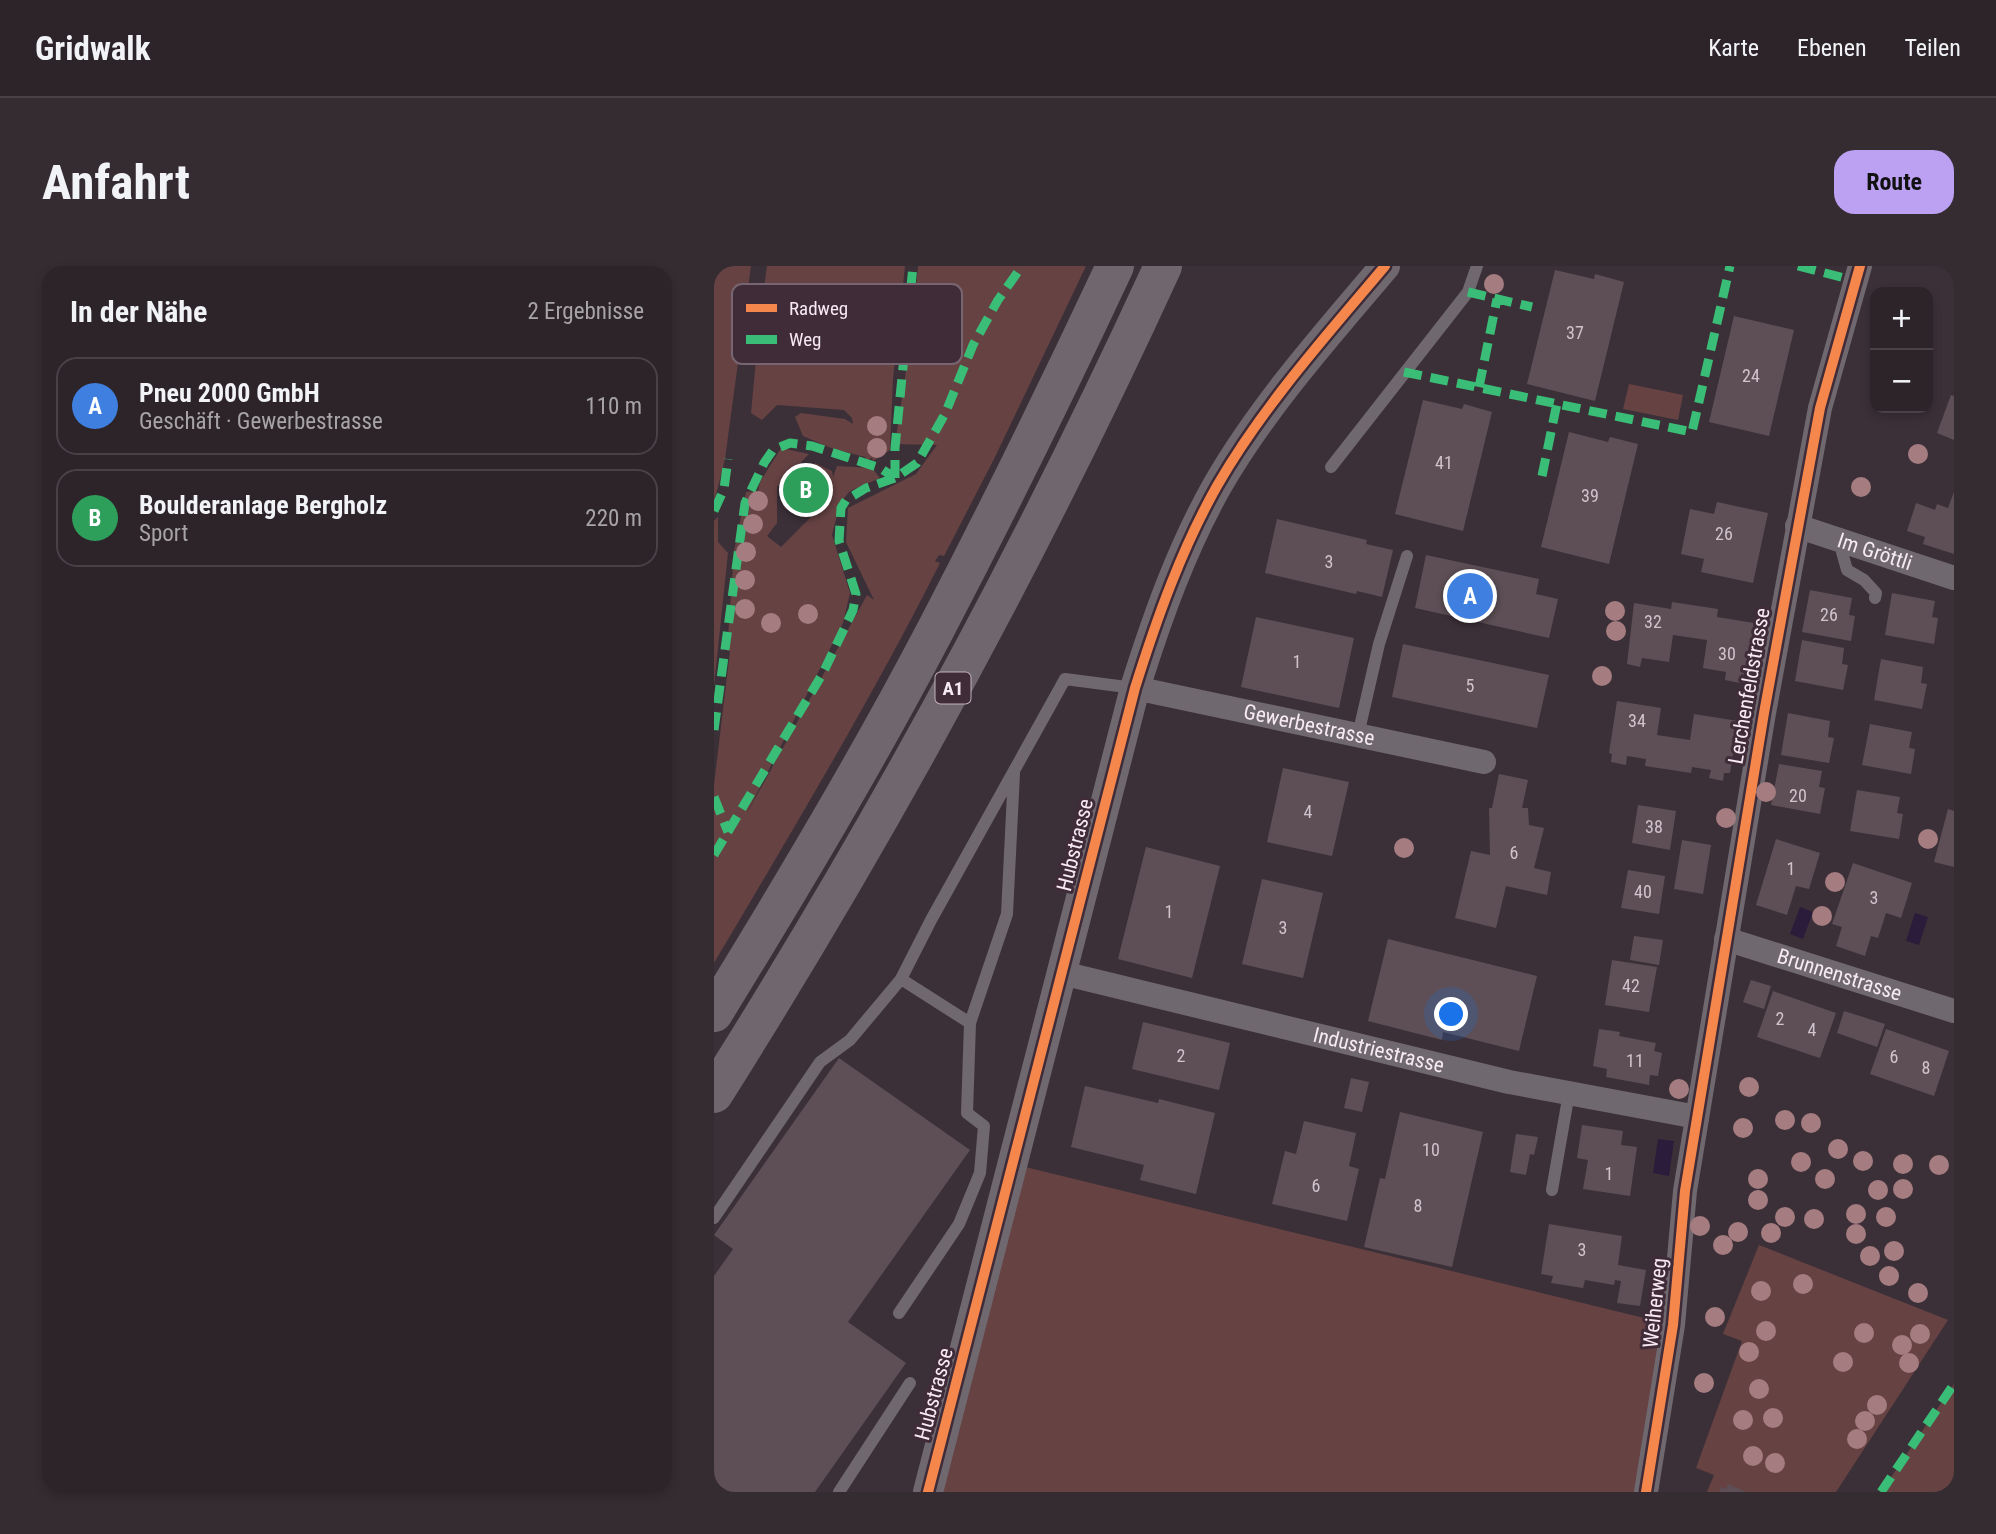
<!DOCTYPE html>
<html lang="de">
<meta charset="utf-8">
<style>
body{margin:0;font-family:"Roboto Condensed",sans-serif;background:#352c32;color:#f1f3f6}
.controls{position:absolute;right:21px;top:21px;display:grid;overflow:hidden;border-radius:14px;box-shadow:0 4px 10px #0003}
.controls button{width:63px;height:63px;display:grid;place-items:center;padding:0;border:0;border-bottom:2px solid #484147;background:#2d242a;color:#f1f3f6;font:35px sans-serif}
.you{position:absolute;left:738px;top:749px;width:24px;height:24px;margin:-18px;border:5px solid #fff;border-radius:50%;background:#1a73e8;box-shadow:0 0 0 10px #1a73e833}
.badge{display:grid;place-items:center;width:46px;height:46px;border-radius:50%;background:#bca0f2;color:#fff;font-size:23px;font-weight:700}
.pin{position:absolute;translate:-50% -50%;border:4px solid #fff;box-shadow:0 2px 7px #0006}
.list{margin:0;padding:0;list-style:none}
h2{display:flex;justify-content:space-between;align-items:center;height:91px;margin:0;padding:0 28px;font-size:30px}
h2 small{font-size:23px;font-weight:400;color:#a7a4a8}
.list li{display:grid;grid-template-columns:46px 1fr auto;gap:21px;align-items:center;box-sizing:border-box;height:98px;margin:0 14px 14px;padding:0 14px;border:2px solid #484147;border-radius:21px}
.list b{display:block;font-size:26px;white-space:nowrap}
.list p{margin:0;font-size:23px;white-space:nowrap;color:#a7a4a8}
.list em{font-size:23px;font-style:normal;color:#a7a4a8}
.map{position:relative;flex:none;width:1240px;height:1226px;overflow:hidden;border-radius:21px}
header{display:flex;align-items:center;gap:42px;box-sizing:border-box;height:98px;padding:0 35px;background:#2d242a;border-bottom:2px solid #484147}
header strong{font-size:33px}
nav{display:flex;gap:38px;margin-inline-start:auto;font-size:24px}
.intro{display:flex;align-items:center;justify-content:space-between;box-sizing:border-box;height:168px;padding:0 42px}
h1{margin:0;font-size:49px}
.button{padding:18px 32px;border-radius:21px;background:#bca0f2;color:#111;font-size:24px;font-weight:700}
main{display:flex;gap:42px;padding:0 42px}
aside{flex:1;background:#2d242a;border-radius:21px;box-shadow:0 4px 10px #0003}
.map>svg:first-child{display:block}
</style>
<header>
<strong>Gridwalk</strong>
<nav><a>Karte</a><a>Ebenen</a><a>Teilen</a></nav>
</header>
<div class="intro"><h1>Anfahrt</h1><a class="button">Route</a></div>
<main>
<aside>
<h2>In der Nähe<small>2 Ergebnisse</small></h2>
<ul class="list">
<li><span class="badge" style="background:#3f7fe0">A</span><div><b>Pneu 2000 GmbH</b><p>Geschäft · Gewerbestrasse</p></div><em>110 m</em></li>
<li><span class="badge" style="background:#2e9e5b">B</span><div><b>Boulderanlage Bergholz</b><p>Sport</p></div><em>220 m</em></li>
</ul>
</aside>
<div class="map">
<svg width="1240" height="1226" viewBox="0 0 1240 1226">
<rect width="100%" height="100%" fill="#3c3038"/>
<path fill="#664243" d="M0,0h37l-26,193 -11,44z
M53,0h138l-12,113 -3,71 -17,11 -1,-3 -5,2 -2,-3 -34,-9 -28,-12 -8,-19 6,-4 44,6 8,5 -1,-6 -8,-8 -67,-5 -15,15 -11,-7 8,-85 8,-1 3,-26 -7,-6z
M204,0h168l-91,191 -51,99 -5,-1 -4,6 5,2c-69,137 -148,268 -226,400v-178l16,-134h-3l7,-100 12,-59 12,-1 2,-9 21,-34 28,6 -32,33v36l-10,13 14,11 48,-48 3,-17 -29,27h-18l-4,-8 11,-16 23,-22 17,8 1,6 4,-11 35,2 8,10 -30,13 -10,12 -8,32 18,58 -7,30 -97,192 121,-220 7,5 -28,-58 2,-34 68,-34 21,-29 -42,-1 18,-120z
M915,118l54,11 -5,25 -55,-11z
M4,251v25l10,11 -14,133v-165z
M299,898l660,161 -28,167h-717z
M1045,979l189,75 -112,172h-129l7,-17 -18,-7 46,-127 -19,-7z
M1240,1118v108h-73z"/>
<path fill="#2a1c3a" d="M1086,641l13,5 -10,27 -13,-5z
M1201,647l13,4 -9,28 -13,-4z
M944,873l16,2 -5,35 -16,-3z"/>
<path fill="#5d4f55" d="M841,4l39,9 1,-5 29,8 -29,119 -68,-17z
M1020,50l60,14 -25,106 -60,-14z
M1237,129l3,1v44l-17,-7z
M709,134l39,9 2,-5 28,8 -29,119 -68,-17z
M855,166l39,10 2,-5 28,7 -29,120 -68,-17z
M1240,226v62l-31,-10 2,-7 -18,-6 9,-28 19,7 2,-6 11,4z
M1003,236l51,11 -15,70 -52,-11 3,-13 -23,-5 9,-45 24,5z
M563,253l90,21 -1,4 27,6 -11,47 -25,-6 -1,3 -91,-21z
M712,289l113,24 -3,15 22,5 -9,39 -134,-30z
M1096,324l42,8 -3,17 6,1 -4,25 -49,-9z
M1178,327l43,8 -3,16 6,1 -4,26 -49,-9z
M958,336l46,7 -1,8 37,6 -8,52 -5,-1 -1,9 -15,-3 1,-8 -23,-4 4,-28 -34,-5 -4,27 -27,-4 -2,9 -13,-3 7,-61 37,6z
M542,351l98,21 -15,70 -98,-21z
M1088,374l42,8 -2,16 6,1 -5,25 -48,-9z
M689,378l146,31 -12,53 -145,-31z
M1167,393l42,8 -2,16 6,1 -5,25 -48,-9z
M903,435l44,7 -4,27 33,5 4,-26 44,7 -8,52h-6l-1,8 -14,-3 2,-8 -19,-3 -1,6 -46,-7 1,-7 -19,-3 -1,9 -15,-3 1,-8 -3,-1z
M1074,447l42,8 -2,16 6,1 -5,25 -48,-8z
M1156,458l42,8 -3,16 6,1 -4,25 -49,-9z
M1065,498l43,7 -3,16 6,1 -5,26 -49,-9z
M569,502l66,14 -17,74 -65,-14z
M785,508l29,6 -6,28h6l1,17 15,3 -10,40 17,4 -4,23 -41,-9 -10,42 -41,-10 16,-67 19,4 -1,-47h3z
M1143,524l43,7 -3,16 6,1 -4,25 -49,-8z
M924,539l38,6 -6,39 -38,-7z
M1234,543l6,2v56l-20,-5z
M1062,573l44,14 -11,36 -13,-3 -9,29 -31,-10z
M968,574l29,5 -8,49 -29,-5z
M432,581l74,19 -28,112 -74,-19z
M1139,597l59,20 -11,35 -15,-5 -8,25 -7,-2 -6,20 -29,-10 6,-19 -10,-3z
M914,604l37,6 -6,38 -38,-6z
M548,613l61,14 -20,85 -61,-14z
M920,670l29,4 -4,25 -29,-5z
M674,673l149,37 -18,75 -76,-19 -1,8 -74,-19z
M898,694l45,7 -8,45 -44,-7z
M1037,714l20,6 -7,23 -21,-7z
M1059,725l63,22 -16,45 -63,-21z
M1130,745l41,13 -8,23 -40,-14z
M429,756l87,21 -11,47 -87,-21z
M885,763l21,3 -1,4 37,7 -2,8 8,2 -4,23 -8,-1 -1,10 -43,-8 1,-8 -14,-3z
M1172,763l63,22 -15,45 -64,-22z
M125,792l131,92 -122,172 58,41 -91,129h-101v-216l19,-27 -19,-14z
M637,812l18,4 -7,30 -18,-4z
M371,820l73,17 1,-4 56,14 -19,81 -56,-14 4,-15 -73,-18z
M686,846l83,20 -31,135 -88,-20 16,-69 5,1z
M590,855l52,12 -7,33 10,3 -12,52 -75,-17 13,-53 11,3z
M868,859l41,6 -2,14 16,2 -7,49 -47,-7 5,-29 -11,-2z
M802,868l22,3 -4,18 -4,-1 -4,21 -16,-3z
M835,958l73,12 -4,29 28,5 -6,36 -23,-3 4,-22 -6,-1 -1,5 -29,-5 -2,8 -32,-5 2,-7 -12,-2z
M1014,1218l18,8h-27l2,-5 5,2z"/>
<g fill="none" stroke-linecap="round" stroke-linejoin="round">
<path stroke="#6f696f" stroke-width="12" d="M617,201l137,-175 9,-26
M1130,276l-2,10 5,18 17,10 12,13 -1,5
M644,469l21,-91 28,-88
M300,507l-7,141 -37,109 -69,-44 30,-59 134,-241 69,9
M838,924l17,-97
M0,952l106,-156 30,-22 51,-61
M185,1047l60,-89 21,-51 4,-47 -17,-13 3,-90
M125,1226l71,-109"/>
<g stroke="#6f696f" stroke-width="24">
<path id="s1" d="M1083,260l157,52"/>
<path id="s2" d="M421,422l349,74"/>
<path id="s3" d="M1012,673l228,72"/>
<path id="s4" d="M348,707l447,109 188,35"/>
<path d="M932,1226l27,-167 12,-134 79,-478 56,-305 40,-142"/>
</g>
<path stroke="#6f696f" stroke-width="30" d="M214,1226l207,-804c22,-70 46,-138 82,-202 46,-80 109,-150 168,-220"/>
<path stroke="#6f666e" stroke-width="38" d="M0,747c78,-127 154,-254 223,-386 62,-119 121,-239 178,-361
M0,828c168,-266 318,-542 449,-828"/>
<path stroke="#3abd76" stroke-width="9" stroke-dasharray="18 9" stroke-linecap="butt" d="M1084,0l58,15
M754,26l64,15
M690,106l288,60 38,-166
M765,121l18,-88
M828,210l15,-73
M181,212v-30l18,-182
M0,245l10,-22 4,-30
M0,464l31,-227 19,-40 9,-13 17,-7 22,3 68,22 15,10
M0,531l14,35
M0,589l109,-182 30,-63 3,-16 -17,-53 2,-33 5,-8 20,-12 29,-10 22,-15 28,-49 28,-69 25,-45 24,-34
M1167,1226l73,-108"/>
<defs>
<path id="cycleway" d="M214,1226l207,-804c22,-70 46,-138 82,-202 46,-80 109,-150 168,-220
M932,1226l27,-167 12,-134 79,-478 56,-305 40,-142"/>
</defs>
<use href="#cycleway" stroke="#402c39" stroke-width="15"/>
<use href="#cycleway" stroke="#f5874c" stroke-width="10"/>
</g>
<g fill="#a57d80">
<circle cx="780" cy="18" r="10"/>
<circle cx="163" cy="160" r="10"/>
<circle cx="163" cy="182" r="10"/>
<circle cx="1204" cy="188" r="10"/>
<circle cx="1147" cy="221" r="10"/>
<circle cx="44" cy="235" r="10"/>
<circle cx="39" cy="258" r="10"/>
<circle cx="32" cy="286" r="10"/>
<circle cx="31" cy="314" r="10"/>
<circle cx="31" cy="343" r="10"/>
<circle cx="901" cy="345" r="10"/>
<circle cx="94" cy="348" r="10"/>
<circle cx="57" cy="357" r="10"/>
<circle cx="902" cy="365" r="10"/>
<circle cx="888" cy="410" r="10"/>
<circle cx="1052" cy="526" r="10"/>
<circle cx="1012" cy="552" r="10"/>
<circle cx="1214" cy="573" r="10"/>
<circle cx="690" cy="582" r="10"/>
<circle cx="1121" cy="616" r="10"/>
<circle cx="1108" cy="650" r="10"/>
<circle cx="1035" cy="821" r="10"/>
<circle cx="965" cy="823" r="10"/>
<circle cx="1071" cy="854" r="10"/>
<circle cx="1097" cy="857" r="10"/>
<circle cx="1029" cy="862" r="10"/>
<circle cx="1124" cy="883" r="10"/>
<circle cx="1149" cy="895" r="10"/>
<circle cx="1087" cy="896" r="10"/>
<circle cx="1189" cy="898" r="10"/>
<circle cx="1225" cy="899" r="10"/>
<circle cx="1044" cy="913" r="10"/>
<circle cx="1111" cy="913" r="10"/>
<circle cx="1189" cy="923" r="10"/>
<circle cx="1164" cy="924" r="10"/>
<circle cx="1044" cy="934" r="10"/>
<circle cx="1142" cy="948" r="10"/>
<circle cx="1071" cy="951" r="10"/>
<circle cx="1172" cy="951" r="10"/>
<circle cx="1100" cy="953" r="10"/>
<circle cx="986" cy="960" r="10"/>
<circle cx="1024" cy="966" r="10"/>
<circle cx="1057" cy="967" r="10"/>
<circle cx="1142" cy="968" r="10"/>
<circle cx="1009" cy="979" r="10"/>
<circle cx="1180" cy="985" r="10"/>
<circle cx="1156" cy="990" r="10"/>
<circle cx="1175" cy="1010" r="10"/>
<circle cx="1089" cy="1018" r="10"/>
<circle cx="1047" cy="1025" r="10"/>
<circle cx="1204" cy="1027" r="10"/>
<circle cx="1001" cy="1051" r="10"/>
<circle cx="1052" cy="1065" r="10"/>
<circle cx="1150" cy="1067" r="10"/>
<circle cx="1206" cy="1068" r="10"/>
<circle cx="1188" cy="1079" r="10"/>
<circle cx="1035" cy="1086" r="10"/>
<circle cx="1129" cy="1096" r="10"/>
<circle cx="1195" cy="1097" r="10"/>
<circle cx="990" cy="1117" r="10"/>
<circle cx="1045" cy="1123" r="10"/>
<circle cx="1163" cy="1139" r="10"/>
<circle cx="1059" cy="1152" r="10"/>
<circle cx="1029" cy="1154" r="10"/>
<circle cx="1151" cy="1155" r="10"/>
<circle cx="1143" cy="1173" r="10"/>
<circle cx="1039" cy="1190" r="10"/>
<circle cx="1061" cy="1197" r="10"/>
</g>
<g text-anchor="middle" stroke-width="6" stroke-linejoin="round" paint-order="stroke">
<g font-size="18" fill="#d1c3cc">
<text x="861" y="73">37</text>
<text x="1037" y="116">24</text>
<text x="730" y="203">41</text>
<text x="876" y="236">39</text>
<text x="1010" y="274">26</text>
<text x="615" y="302">3</text>
<text x="1115" y="355">26</text>
<text x="939" y="362">32</text>
<text x="1013" y="394">30</text>
<text x="583" y="402">1</text>
<text x="756" y="426">5</text>
<text x="923" y="461">34</text>
<text x="1084" y="536">20</text>
<text x="594" y="552">4</text>
<text x="940" y="567">38</text>
<text x="800" y="593">6</text>
<text x="1077" y="609">1</text>
<text x="929" y="632">40</text>
<text x="1160" y="638">3</text>
<text x="455" y="652">1</text>
<text x="569" y="668">3</text>
<text x="917" y="726">42</text>
<text x="1066" y="759">2</text>
<text x="1098" y="770">4</text>
<text x="467" y="796">2</text>
<text x="1180" y="797">6</text>
<text x="921" y="801">11</text>
<text x="1212" y="808">8</text>
<text x="717" y="890">10</text>
<text x="895" y="914">1</text>
<text x="602" y="926">6</text>
<text x="704" y="946">8</text>
<text x="868" y="990">3</text>
</g>
<rect fill="#402c39" stroke="#c1b1bb" stroke-width="2" x="221.5" y="406.5" width="35" height="31" rx="5"/>
<g font-size="19" font-weight="bold" fill="#f8eaf3">
<text x="239" y="429">A1</text>
</g>
<g font-size="21" fill="#f8eaf3" stroke="#402c39">
<text dy="7" stroke="none"><textPath href="#s1" startOffset="82">Im Gröttli</textPath></text>
<text transform="translate(1035 420) rotate(-80)" y="7">Lerchenfeldstrasse</text>
<text dy="7" stroke="none"><textPath href="#s2" startOffset="178">Gewerbestrasse</textPath></text>
<text transform="translate(361 579) rotate(-76)" y="7">Hubstrasse</text>
<text dy="7" stroke="none"><textPath href="#s3" startOffset="119">Brunnenstrasse</textPath></text>
<text dy="7" stroke="none"><textPath href="#s4" startOffset="326">Industriestrasse</textPath></text>
<text transform="translate(941 1037) rotate(-84)" y="7">Weiherweg</text>
<text transform="translate(220 1128) rotate(-75)" y="7">Hubstrasse</text>
</g>
</g>
<rect x="18" y="18" width="230" height="80" rx="10" fill="#402c39" stroke="#776571" stroke-width="2"/>
<rect x="32" y="38" width="31" height="8" fill="#f5874c"/>
<rect x="32" y="69" width="31" height="9" fill="#3abd76"/>
<g font-size="19" fill="#f8eaf3">
<text x="75" y="49">Radweg</text>
<text x="75" y="80">Weg</text>
</g>
</svg>
<div class="controls">
<button>+</button>
<button>−</button>
</div>
<div class="you"></div>
<div class="pin badge" style="left:756px;top:330px;background:#3f7fe0">A</div>
<div class="pin badge" style="left:92px;top:224px;background:#2e9e5b">B</div>
</div>
</main>
